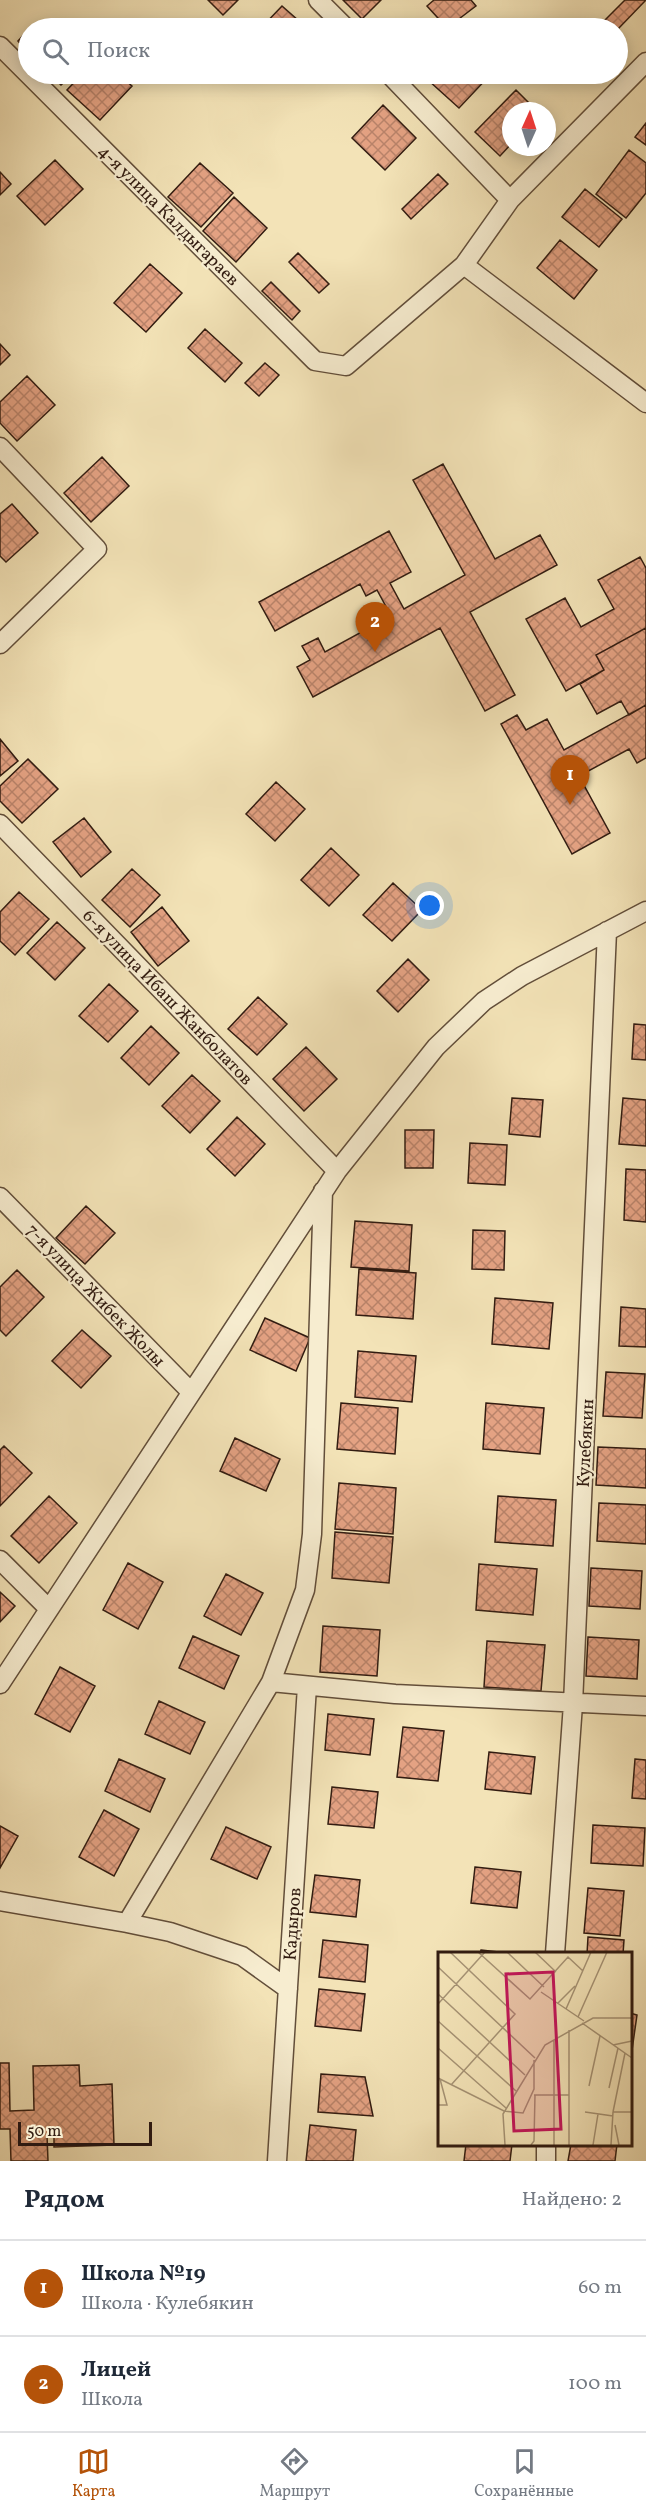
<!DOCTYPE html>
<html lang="ru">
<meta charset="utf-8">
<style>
body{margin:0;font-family:Vollkorn,serif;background:#f6f6f7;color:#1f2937}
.compass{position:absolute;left:502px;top:102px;width:54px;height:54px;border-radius:50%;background:#fff;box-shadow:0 3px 15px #0003;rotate:3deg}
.scale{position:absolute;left:18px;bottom:15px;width:134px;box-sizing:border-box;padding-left:6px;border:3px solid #321c11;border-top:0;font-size:16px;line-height:21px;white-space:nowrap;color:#321c11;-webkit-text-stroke:4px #f7edd0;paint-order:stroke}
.you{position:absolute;left:430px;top:906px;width:21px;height:21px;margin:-15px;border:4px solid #fff;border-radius:50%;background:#1a73e8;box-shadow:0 0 0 9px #1a73e833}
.badge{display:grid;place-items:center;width:39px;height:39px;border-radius:50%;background:#b45309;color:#fff;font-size:20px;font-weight:700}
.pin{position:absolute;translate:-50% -50px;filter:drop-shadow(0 2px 3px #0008)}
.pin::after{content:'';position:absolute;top:32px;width:21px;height:18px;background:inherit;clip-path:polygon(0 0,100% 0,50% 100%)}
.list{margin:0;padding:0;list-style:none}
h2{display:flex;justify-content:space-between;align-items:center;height:78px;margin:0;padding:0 24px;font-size:26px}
h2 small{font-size:20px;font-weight:400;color:#747a83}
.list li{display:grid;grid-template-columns:39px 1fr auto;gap:18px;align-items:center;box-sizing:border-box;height:96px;padding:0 24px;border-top:2px solid #e0e1e3}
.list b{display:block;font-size:22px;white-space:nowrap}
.list p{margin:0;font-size:20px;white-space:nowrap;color:#747a83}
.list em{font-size:20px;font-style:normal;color:#747a83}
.icon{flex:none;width:33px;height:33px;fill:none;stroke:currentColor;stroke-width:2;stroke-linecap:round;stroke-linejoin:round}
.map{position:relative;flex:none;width:646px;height:2161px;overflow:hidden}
.search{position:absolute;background:#fff;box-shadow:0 3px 15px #0003;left:18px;right:18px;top:18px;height:66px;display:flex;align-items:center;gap:15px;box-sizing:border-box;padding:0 21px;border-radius:33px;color:#747a83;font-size:22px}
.sheet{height:270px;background:#fff}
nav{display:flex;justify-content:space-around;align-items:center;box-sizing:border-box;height:84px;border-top:2px solid #e0e1e3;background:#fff;font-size:16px;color:#747a83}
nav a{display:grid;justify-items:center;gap:3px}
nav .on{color:#b45309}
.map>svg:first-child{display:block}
</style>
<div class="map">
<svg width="646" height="2161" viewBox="0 0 646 2161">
<defs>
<pattern id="building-cross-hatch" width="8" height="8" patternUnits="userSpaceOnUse" patternTransform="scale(1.5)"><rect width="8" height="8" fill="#e4a283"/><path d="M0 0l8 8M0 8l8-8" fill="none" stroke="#b9836a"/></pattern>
</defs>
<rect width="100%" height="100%" fill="#f3e3b7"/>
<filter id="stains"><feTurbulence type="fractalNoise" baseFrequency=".00333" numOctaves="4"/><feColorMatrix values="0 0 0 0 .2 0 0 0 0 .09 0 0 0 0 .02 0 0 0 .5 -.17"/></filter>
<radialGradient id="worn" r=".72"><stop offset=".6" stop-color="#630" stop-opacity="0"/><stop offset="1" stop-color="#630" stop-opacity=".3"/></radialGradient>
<path fill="url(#building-cross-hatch)" stroke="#321c11" stroke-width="1.5" d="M208,0h30l-15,15z
M343,0h38l-19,19z
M434,0h37l5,6 -29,22 -20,-22z
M625,0h21l-28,29 -21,-1z
M282,6l25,22h-46z
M28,30v22l-10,-11z
M50,74h23l-12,11z
M82,74h36l14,12 -32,34 -33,-30z
M434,74h57l-32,34 -31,-28z
M516,90l21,21h-26v33l-11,12 -25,-24z
M383,105l33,33 -31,32 -33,-32z
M646,123v22l-11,-8z
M629,150l17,13v30l-20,25 -30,-24z
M55,160l28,29 -38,36 -28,-29z
M200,163l33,30 -32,34 -33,-30z
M0,172l11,12 -11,11z
M438,174l10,10 -37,35 -9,-10z
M585,189l37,30 -23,28 -37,-30z
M234,197l33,31 -31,34 -33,-31z
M560,240l37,30 -23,29 -37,-31z
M298,253l31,31 -10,9 -30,-31z
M150,264l32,29 -36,39 -32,-29z
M271,282l29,29 -8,9 -30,-29z
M205,329l37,34 -17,19 -37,-34z
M0,344l10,11 -10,10z
M265,363l14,12 -20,21 -14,-13z
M27,376l28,29 -38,36 -17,-18v-21z
M102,457l27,29 -38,36 -27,-29z
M443,464l52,95 45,-24 17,30 -87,47 45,83 -30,16 -45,-83 -127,69 -16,-30 13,-7 -8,-14 16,-8 7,14 66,-36 -14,-26 -11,6 -6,-12 -85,47 -16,-29 130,-71 22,41 -21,11 14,26 61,-34 -52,-95z
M12,504l26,29 -32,29 -6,-6v-42z
M640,557l6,11v60l-50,27 8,15 -38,21 -40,-72 39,-21 16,29 33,-18 -16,-29z
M646,628v77l-17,10 -8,-14 -24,13 -17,-30 24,-14 -8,-15z
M646,705v53l-9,5 -8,-14 -50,27 31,57 -38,21 -71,-130 16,-9 9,15 21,-11 17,31z
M0,739l18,22 -18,15z
M28,759l30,30 -36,34 -22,-22v-15z
M276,782l29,27 -30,32 -29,-27z
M84,818l27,34 -30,25 -28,-35z
M331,848l28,27 -30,31 -28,-26z
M132,869l28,26 -30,32 -28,-27z
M393,883l29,27 -30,31 -29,-26z
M19,892l30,27 -34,36 -15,-14v-29z
M162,907l27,34 -31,25 -27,-34z
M57,922l28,26 -30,32 -28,-27z
M408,959l21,21 -31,32 -21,-21z
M109,984l29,27 -30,31 -29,-26z
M258,997l29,27 -30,31 -29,-26z
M634,1024l12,1v35l-14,-1z
M151,1026l28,27 -30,32 -28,-27z
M306,1047l31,32 -33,32 -31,-32z
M192,1075l28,26 -30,32 -28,-27z
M512,1098l31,2 -3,37 -31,-3z
M623,1098l23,2v46l-27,-2z
M237,1117l28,27 -30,32 -28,-27z
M405,1130h29l-1,38h-28z
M470,1143l37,2 -2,40 -37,-2z
M626,1169l20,1v52l-22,-2z
M86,1206l29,27 -30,31 -29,-26z
M355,1221l57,4 -3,46 -58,-4z
M473,1230l32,1 -1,39 -32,-1z
M359,1269l57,4 -3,46 -57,-4z
M17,1270l27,27 -38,39 -6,-6v-43z
M495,1298l58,5 -4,46 -57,-5z
M621,1307l25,2v38l-27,-1z
M265,1318l45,20 -14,33 -46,-21z
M82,1330l29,26 -30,32 -29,-27z
M358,1351l58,5 -4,46 -57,-5z
M606,1372l39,2 -3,44 -39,-2z
M341,1403l57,5 -3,46 -58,-5z
M486,1403l58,5 -4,46 -57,-5z
M235,1438l45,21 -14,32 -46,-20z
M4,1446l28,27 -32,33v-56z
M598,1447l48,2v39l-50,-3z
M339,1483l57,5 -3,46 -58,-5z
M49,1496l28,27 -38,40 -28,-27z
M498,1496l58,4 -3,46 -58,-4z
M599,1503l47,2v39l-49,-3z
M335,1532l58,5 -4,46 -57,-5z
M128,1563l35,19 -25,47 -35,-19z
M479,1564l58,5 -4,46 -57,-5z
M591,1568l51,3 -2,38 -51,-3z
M226,1574l37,19 -22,42 -37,-19z
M0,1592l15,14 -15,16z
M323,1626l57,4 -3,46 -57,-4z
M193,1636l46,20 -15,33 -45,-21z
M588,1637l51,3 -2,39 -51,-3z
M487,1641l58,4 -4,46 -57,-4z
M60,1667l35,19 -25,46 -35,-18z
M159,1701l46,21 -15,32 -45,-20z
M328,1714l46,5 -4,36 -45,-5z
M403,1727l41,4 -6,50 -41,-4z
M489,1752l46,5 -4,37 -46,-5z
M119,1759l46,20 -15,33 -45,-21z
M635,1759l11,1v39l-14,-1z
M332,1787l46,5 -4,36 -46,-4z
M104,1810l35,19 -25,47 -35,-19z
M593,1825l52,3 -2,38 -52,-3z
M0,1826l18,10 -18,32z
M226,1827l45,20 -14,32 -46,-20z
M475,1867l46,5 -4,36 -46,-5z
M315,1875l45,5 -4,37 -46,-5z
M588,1888l36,3 -4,45 -36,-3z
M588,1937l36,3 -1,14h-36z
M323,1940l45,5 -3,37 -46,-5z
M481,1950l36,4h-37z
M319,1989l46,5 -4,37 -46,-5z
M630,2013l7,2 -5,35 -2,-1z
M0,2063h9l1,48 24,-1 -1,-44 46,-1 1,21 32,-2 2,61 -60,2v-12h-7l1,26h-37l-1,-32h-10z
M321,2074l44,3 8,39 -55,-4z
M310,2125l46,5 -3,31h-47z
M466,2144h46l-2,17h-46z
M571,2144h46l-2,17h-47z"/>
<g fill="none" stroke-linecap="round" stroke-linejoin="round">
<defs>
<path id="minor" d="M318,0l28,28
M0,46l315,315 31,5 118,-101 46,-65 136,-138
M389,74l121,126
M464,265l182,138
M0,447l97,102 -97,95
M0,824l337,347
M0,1197l191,195
M0,1560l49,49
M271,1682l124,12 251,12
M0,1684l337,-513 99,-124 48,-46 38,-25 124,-65
M0,1901l127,22 144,-241 34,-92 7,-56 11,-343
M127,1923l43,9 72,24 46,33
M555,1954l18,-250 34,-773
M277,2161l30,-475
M546,2161v-17"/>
</defs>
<use href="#minor" stroke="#624e3a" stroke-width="21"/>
<use href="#minor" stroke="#f7edd0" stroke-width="18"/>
</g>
<g text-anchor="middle" stroke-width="4.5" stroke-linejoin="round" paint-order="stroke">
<g font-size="18" fill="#321c11" stroke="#f7edd0">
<text transform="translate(169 215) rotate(45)" y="6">4-я улица Калдыгараев</text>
<text transform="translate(168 997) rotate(46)" y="6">6-я улица Ибаш Жанболатов</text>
<text transform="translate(96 1295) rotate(46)" y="6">7-я улица Жибек Жолы</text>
<text transform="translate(585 1443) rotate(-87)" y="6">Кулебякин</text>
<text transform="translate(292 1924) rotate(-86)" y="6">Кадыров</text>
</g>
</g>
<g transform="translate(438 1952)">
<rect width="194" height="194" fill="#f3e3b7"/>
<path fill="none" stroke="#a69375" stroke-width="1.5" d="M12,0l65,62 -64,71M40,0l52,47 38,-42 15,14M69,0l37,35M97,0l21,20M0,15l97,91M103,40l43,29M0,42l87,81M120,51l17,-17M0,52l47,-52M128,57l25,-57M140,65l29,-65M0,69l78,70M144,71l50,35M116,88v105M175,93l19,-4M0,96l68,60M0,126l66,33 19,2 11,-24v-29M151,134l11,-50M171,136l9,-40M96,143h35M0,153h9l-7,-26M147,160l28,4M175,160l12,-59M177,173l4,20M67,193l-2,-31 42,-69 48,-27h39M93,193l3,-4 1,-46M131,193v-115M155,193l5,-31M173,193l2,-33h19"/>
<path fill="#c2185b" fill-opacity="0.15" stroke="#c2185b" stroke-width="3" d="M115,20l8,157 -47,2 -8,-157z"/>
<rect width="194" height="194" fill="none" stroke="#321c11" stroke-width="3"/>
</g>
<rect width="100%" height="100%" filter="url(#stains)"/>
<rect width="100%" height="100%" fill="url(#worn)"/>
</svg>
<svg class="compass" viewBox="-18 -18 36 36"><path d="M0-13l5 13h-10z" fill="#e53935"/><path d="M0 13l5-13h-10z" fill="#747a83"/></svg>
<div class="scale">50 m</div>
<div class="you"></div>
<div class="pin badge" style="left:570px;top:805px">1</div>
<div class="pin badge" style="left:375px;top:652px">2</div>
<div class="search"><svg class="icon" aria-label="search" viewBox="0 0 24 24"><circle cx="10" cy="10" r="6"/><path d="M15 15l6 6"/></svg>Поиск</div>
</div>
<section class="sheet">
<h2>Рядом<small>Найдено: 2</small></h2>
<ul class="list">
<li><span class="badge">1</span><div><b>Школа №19</b><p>Школа · Кулебякин</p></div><em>60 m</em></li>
<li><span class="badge">2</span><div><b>Лицей</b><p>Школа</p></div><em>100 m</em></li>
</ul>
</section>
<nav>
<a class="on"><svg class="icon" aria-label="map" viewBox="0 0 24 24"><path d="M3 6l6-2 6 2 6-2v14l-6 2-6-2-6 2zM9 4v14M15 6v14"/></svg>Карта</a>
<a><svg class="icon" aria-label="directions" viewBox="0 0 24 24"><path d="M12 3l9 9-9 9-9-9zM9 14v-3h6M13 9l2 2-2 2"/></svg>Маршрут</a>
<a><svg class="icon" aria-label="saved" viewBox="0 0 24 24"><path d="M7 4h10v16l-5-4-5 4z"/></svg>Сохранённые</a>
</nav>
